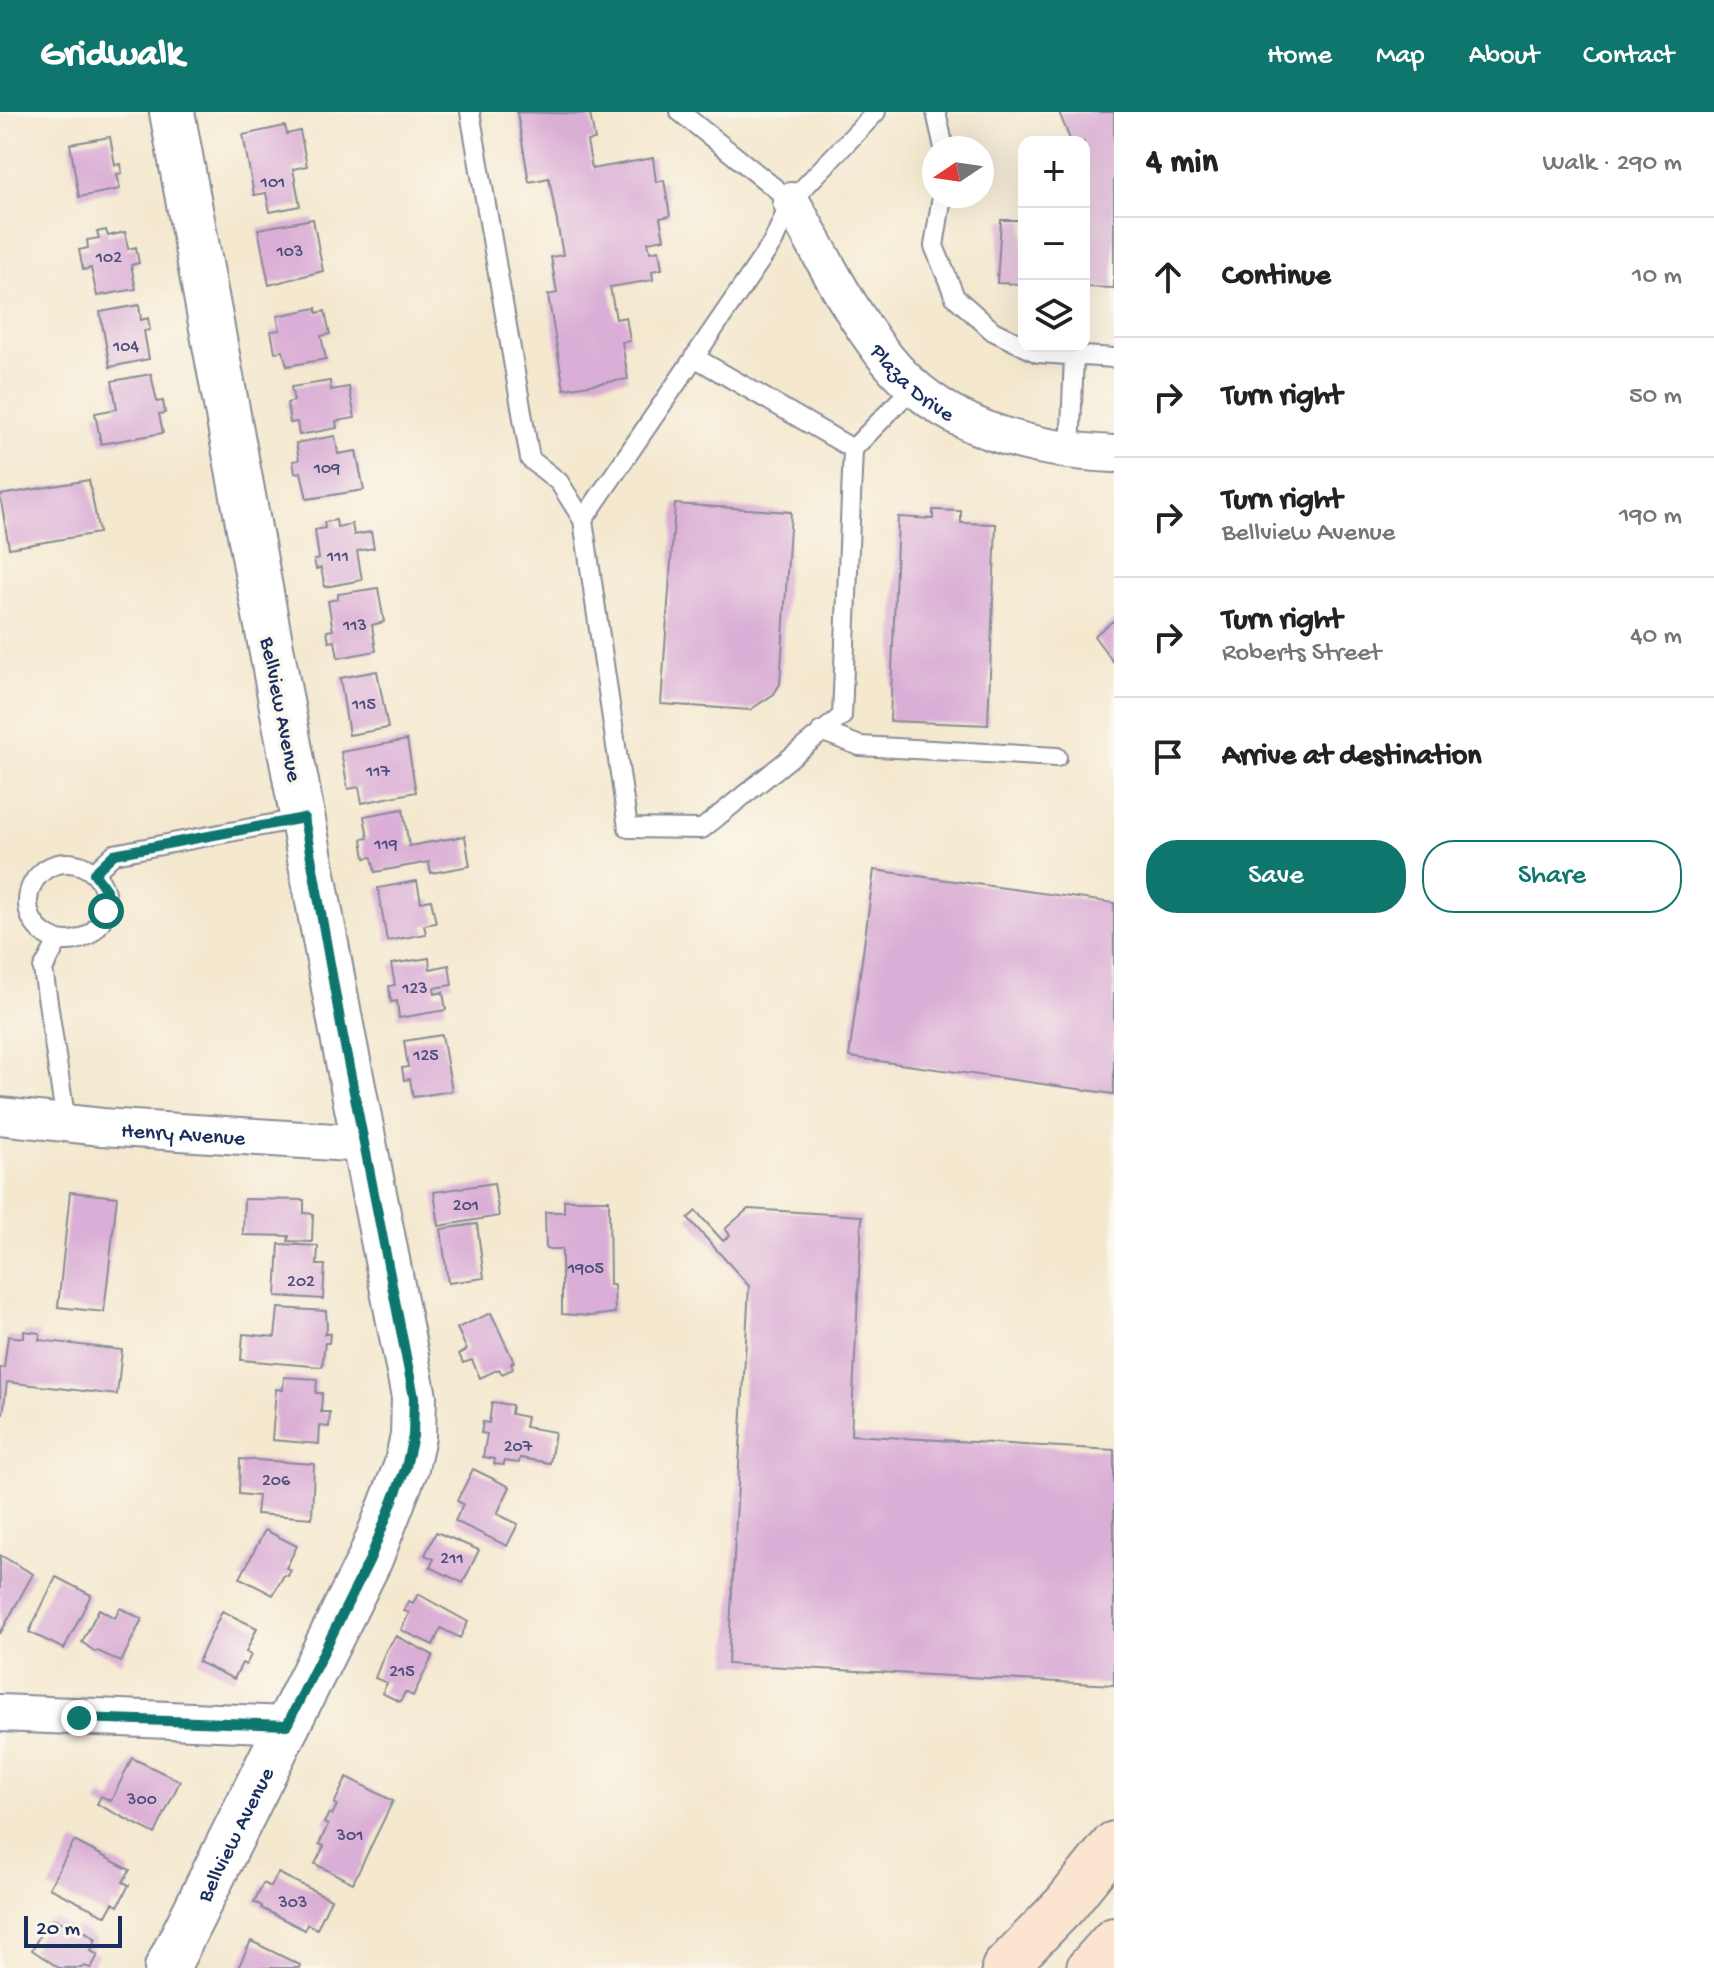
<!DOCTYPE html>
<meta charset="utf-8">
<style>
body{margin:0;font-family:"Gochi Hand",sans-serif;background:#f2f2f2;color:#222}
.controls{position:absolute;right:24px;top:24px;display:grid;overflow:hidden;border-radius:16px;box-shadow:0 8px 32px #0002}
.controls button{width:72px;height:72px;display:grid;place-items:center;padding:0;border:0;border-bottom:2px solid #e0e0e0;background:#fff;color:#222;font:40px sans-serif}
.compass{position:absolute;left:922px;top:24px;width:72px;height:72px;border-radius:50%;background:#fff;box-shadow:0 8px 32px #0002;rotate:257deg}
.scale{position:absolute;left:24px;bottom:20px;width:98px;box-sizing:border-box;padding-left:8px;border:4px solid #1b2f5e;border-top:0;font-size:22px;line-height:28px;white-space:nowrap;color:#1b2f5e;-webkit-text-stroke:6px #fbf7ec;paint-order:stroke}
.stop{position:absolute;width:24px;height:24px;margin:-18px;border:6px solid #0f766e;border-radius:50%;background:#fff}
.stop.end{background:#0f766e;border-color:#fff;box-shadow:0 2px 8px #0008}
.list{margin:0;padding:0;list-style:none}
h2{display:flex;justify-content:space-between;align-items:center;height:104px;margin:0;padding:0 32px;font-size:34px}
h2 small{font-size:26px;font-weight:400;color:#767676}
.list li{display:grid;grid-template-columns:52px 1fr auto;gap:24px;align-items:center;box-sizing:border-box;height:120px;padding:0 32px;border-top:2px solid #e0e0e0}
.list b{display:block;font-size:30px;white-space:nowrap}
.list p{margin:0;font-size:26px;white-space:nowrap;color:#767676}
.list em{font-size:26px;font-style:normal;color:#767676}
.actions{display:flex;gap:16px;padding:24px 32px}
.actions a{flex:1;padding:18px 0;border:2px solid #0f766e;border-radius:32px;text-align:center;font-size:28px;color:#0f766e}
.actions .main{background:#0f766e;color:#fff}
.icon{flex:none;width:44px;height:44px;fill:none;stroke:currentColor;stroke-width:2;stroke-linecap:round;stroke-linejoin:round}
.map{position:relative;flex:none;width:1114px;height:1856px;overflow:hidden}
header{display:flex;align-items:center;gap:48px;box-sizing:border-box;height:112px;padding:0 40px;background:#0f766e;color:#fff}
header strong{font-size:38px}
nav{display:flex;gap:44px;margin-inline-start:auto;font-size:28px}
main{display:flex}
aside{flex:1;background:#fff}
.map>svg:first-child{display:block}
</style>
<header>
<strong>Gridwalk</strong>
<nav><a>Home</a><a>Map</a><a>About</a><a>Contact</a></nav>
</header>
<main>
<div class="map">
<svg width="1114" height="1856" viewBox="0 0 1114 1856">
<rect width="100%" height="100%" fill="#fbf7ec"/>
<filter id="ink" filterUnits="userSpaceOnUse"><feTurbulence type="fractalNoise" baseFrequency=".0125" numOctaves="2"/><feDisplacementMap in="SourceGraphic" scale="16" xChannelSelector="R" yChannelSelector="G"/><feConvolveMatrix kernelMatrix="1 2 1 2 8 2 1 2 1" color-interpolation-filters="sRGB"/></filter>
<filter id="wash" filterUnits="userSpaceOnUse"><feTurbulence type="fractalNoise" baseFrequency=".006" numOctaves="4" result="noise"/><feDisplacementMap in="SourceGraphic" scale="32" xChannelSelector="R" yChannelSelector="G"/><feGaussianBlur stdDeviation="1.8" result="paint"/><feColorMatrix in="noise" values="0 0 0 0 0 0 0 0 0 0 0 0 0 0 0 0 0 1.4 0 .05"/><feComposite in="paint" operator="in"/></filter>
<g filter="url(#wash)">
<rect width="100%" height="100%" fill="#f4e8cf"/>
<g id="blocks">
<path fill="#daaed6" d="M517,0l73,2 5,26 -8,1 5,28 61,-11 3,24 8,-2 6,36 -10,2 4,21 -16,3 2,10 9,-2 3,19 -10,2 1,9 -43,7 6,32 10,-2 4,24 -8,1 6,37 -64,10 -16,-94 9,-2 -6,-36 12,-2 -14,-77 -20,4z
M1059,0h55v176l-30,-1v-145h-13z
M285,14l2,8 13,-3 7,35 -14,3 7,37 -30,6 -4,-19 -12,2 -11,-60z
M110,25l5,28 6,-1 1,9 -5,1 3,15 -41,8 -9,-53z
M313,107l10,52 -54,14 -11,-56z
M1001,108h23v64l-27,-1z
M106,118l2,6 17,-4 3,17 8,-2 3,16 -8,2 5,24 -39,7 -6,-28 -8,2 -4,-20 9,-2 -1,-8 12,-2 -2,-6z
M139,193l2,15 7,-2 2,12 -6,1 5,28 -39,8 -10,-55z
M316,196l1,5 8,-2 5,23 -9,2 5,23 -39,7 -4,-15 -8,1 -4,-21 9,-1 -3,-14z
M151,262l6,28 6,-1 2,12 -6,1 4,19 -62,11 -6,-31 22,-4 -5,-28z
M330,269l1,9 18,-3 6,31 -19,3 1,7 -38,7 -2,-13 -7,1 -3,-20 7,-2 -3,-14z
M335,324l3,18 18,-3 8,39 -57,9 -6,-27 -6,1 -2,-12 6,-1 -3,-17z
M89,368l10,53 -90,15 -9,-53z
M675,392l116,8 -11,172 -6,10 -24,16 -89,-6z
M933,398l28,1v12l35,1 -8,201 -98,-4 8,-204 35,2z
M336,408l1,7 15,-3 2,11 17,-3 3,16 -17,3 5,29 -37,7 -4,-19 -5,1 -2,-9 5,-1 -4,-29 10,-2 -1,-6z
M378,476l6,34 -12,3 4,26 -38,7 -3,-17 -6,1 -2,-11 6,-1 -5,-29 10,-2v-5z
M1114,508v43l-20,-27z
M377,559l11,57 -39,7 -9,-57z
M407,628l9,52 -54,11 -3,-16 -11,2 -7,-37z
M403,697l6,37 56,-10 5,30 -39,7 -2,-11 -54,10 -3,-15 -7,1 -3,-19 6,-1 -4,-22z
M874,758l240,33v191l-265,-37z
M417,769l4,21 10,-2 5,23 -12,2 2,9 -39,7 -9,-53z
M429,846l1,11 19,-4 3,20 -18,3 1,6 8,-2 3,18 -47,8 -2,-17 -6,1 -2,-16 6,-1 -4,-21z
M442,923l10,56 -39,6 -3,-18 -6,1 -2,-12 6,-1 -4,-26z
M494,1071l5,33 -60,10 -5,-34z
M70,1080l47,5 -13,115 -46,-5z
M244,1087l60,1v13l9,1 -1,28 -24,-1 1,-5 -46,-1z
M564,1088h45l1,85h4l1,28 -25,3 -28,-2v-65h-16l-1,-37h19z
M748,1097l114,7 -11,219 263,15v235l-386,-21 21,-378 -61,-68 8,-7 27,30 7,-6 -5,-6z
M477,1112l7,54 -36,5 -7,-54z
M279,1132l39,2 -1,19h8l-2,34 -47,-3z
M278,1196l48,3 1,17 -3,6h6l-1,9h-4l-3,24 -81,-7 2,-26 32,3z
M491,1201l23,49 -3,1 2,6 -11,5 -3,-5 -19,9 -8,-18 -9,3 -4,-9 8,-4 -10,-22z
M24,1219l16,2 -1,7 83,10 -5,45 -110,-13 -4,32 -3,-1v-45h4l4,-32 16,2z
M284,1265l33,2 -1,14h6l-1,19h9l-1,15 -9,-1 -1,18 -47,-4 4,-51 7,1z
M492,1290l20,3 -1,9 16,3 -2,10 30,5 -5,31 -30,-5 -1,5 -15,-2v4l-10,-1 1,-5 -12,-2 4,-23 -6,-1 2,-11 6,1z
M240,1347l74,5 -2,54 -56,-4 2,-18 -19,-2z
M473,1357l37,18 -13,27 21,10 -11,22 -52,-25 8,-17 -6,-3z
M265,1418l32,16 -11,22 5,2 -3,6 -4,-1 -11,20 -33,-17z
M436,1420l43,18 -16,33 -33,-16 4,-8 -9,-4z
M0,1443l33,19 -33,60z
M56,1465l35,18 -27,54 -35,-17z
M418,1482l50,28 -8,16 -19,-10 -8,17 -32,-15 8,-17 -5,-2 5,-10 4,2z
M120,1496l22,11 -21,43 -23,-11 -3,1 -13,-10 17,-33 16,9z
M222,1499l35,17 -11,24 5,3 -5,10 -4,-2 -8,16 -36,-17z
M396,1524l37,19 -20,41 -8,-4 -5,10 -18,-9 5,-10 -12,-5 11,-28z
M132,1646l48,23 -25,53 -58,-30 4,-8 10,5z
M347,1665l46,24 -40,82 -38,-19 9,-18 -5,-2 9,-19 -4,-2 5,-10 3,2 5,-10 -3,-1z
M74,1729l56,29 -7,12 6,3 -11,21 -5,-3 -7,13 -57,-28z
M278,1761l53,26 -14,30 -10,-5 -2,6 -44,-22 1,-2 -8,-4 9,-19 8,4z
M55,1807l19,10 4,-2 18,12 -5,12 7,4 -7,13 -7,-2 -2,2h-23l-27,-18 15,-29z
M251,1829l49,24 -1,3h-61z"/>
</g>
</g>
<g filter="url(#ink)">
<use href="#blocks" fill-opacity="0" stroke="#888c96" stroke-width="2"/>
<g fill="none" stroke-linecap="round" stroke-linejoin="round">
<defs>
<path id="service" d="M470,0l60,347 29,23 24,38
M680,0l111,89
M876,0l-85,89 -18,41 -190,278 45,308 74,1 140,-113 11,-267 61,-63
M936,0l8,36
M942,84l-8,50 21,51 38,34 45,22 76,5
M694,245l159,92
M1070,340l4,-96
M821,619l39,15 197,11
M28 790a39 39 0 1 1 78 0a39 39 0 1 1-78 0Z
M94,761l20,-19 190,-36
M58,829l-15,28 23,154"/>
<g id="minor">
<path id="s1" d="M791,89c30,53 57,109 95,157 56,70 142,92 228,96"/>
<path id="s2" d="M0,1004l102,11 263,17"/>
<path d="M0,1601l287,12"/>
</g>
<g id="tertiary">
<path id="s3" d="M167,1856l203,-409 36,-92 7,-31 1,-39 -72,-366 -170,-919"/>
</g>
<path id="secondary" d="M1004,1856l61,-63 49,-61
M1089,1856l25,-28"/>
</defs>
<use href="#service" stroke="#888c96" stroke-width="22"/>
<use href="#minor" stroke="#888c96" stroke-width="40"/>
<use href="#tertiary" stroke="#888c96" stroke-width="48"/>
<use href="#secondary" stroke="#888c96" stroke-width="48"/>
<use href="#service" stroke="#fff" stroke-width="18"/>
<use href="#minor" stroke="#fff" stroke-width="36"/>
<use href="#tertiary" stroke="#fff" stroke-width="44"/>
<use href="#secondary" stroke="#fce5d0" stroke-width="44"/>
</g>
</g>
<g fill="none" stroke-linecap="round" stroke-linejoin="round" filter="url(#ink)">
<path stroke="#0f766e" stroke-width="10" d="M79,1606l208,7 83,-166 36,-92 7,-31 1,-39 -72,-366 -38,-213 -190,36 -20,19 12,17v21"/>
</g>
<g text-anchor="middle" stroke-width="7" stroke-linejoin="round" paint-order="stroke">
<g font-size="18" fill="#4b4f7c">
<text x="273" y="75">101</text>
<text x="290" y="144">103</text>
<text x="109" y="150">102</text>
<text x="126" y="239">104</text>
<text x="327" y="361">109</text>
<text x="338" y="449">111</text>
<text x="355" y="518">113</text>
<text x="364" y="597">115</text>
<text x="378" y="664">117</text>
<text x="386" y="737">119</text>
<text x="415" y="881">123</text>
<text x="426" y="948">125</text>
<text x="466" y="1098">201</text>
<text x="586" y="1161">1905</text>
<text x="301" y="1174">202</text>
<text x="518" y="1339">207</text>
<text x="276" y="1373">206</text>
<text x="452" y="1451">211</text>
<text x="402" y="1564">215</text>
<text x="142" y="1692">300</text>
<text x="350" y="1728">301</text>
<text x="293" y="1795">303</text>
</g>
<g font-size="22" fill="#1b2f5e" stroke="#fbf7ec">
<text dy="8" stroke="none"><textPath href="#s1" startOffset="220">Plaza Drive</textPath></text>
<text transform="translate(283 597) rotate(79)" y="8">Bellview Avenue</text>
<text dy="8" stroke="none"><textPath href="#s2" startOffset="184">Henry Avenue</textPath></text>
<text dy="8" stroke="none"><textPath href="#s3" startOffset="150">Bellview Avenue</textPath></text>
</g>
</g>
</svg>
<div class="controls">
<button>+</button>
<button>−</button>
<button><svg class="icon" aria-label="layers" viewBox="0 0 24 24"><path d="M12 4l9 5-9 5-9-5zM3 14l9 5 9-5"/></svg></button>
</div>
<svg class="compass" viewBox="-18 -18 36 36"><path d="M0-13l5 13h-10z" fill="#e53935"/><path d="M0 13l5-13h-10z" fill="#767676"/></svg>
<div class="scale">20 m</div>
<div class="stop" style="left:106px;top:799px"></div>
<div class="stop end" style="left:79px;top:1606px"></div>
</div>
<aside>
<h2>4 min<small>Walk · 290 m</small></h2>
<ul class="list">
<li><svg class="icon" aria-label="ahead" viewBox="0 0 24 24"><path d="M12 20V5M6 11l6-6 6 6"/></svg><div><b>Continue</b></div><em>10 m</em></li>
<li><svg class="icon" aria-label="right" viewBox="0 0 24 24"><path d="M7 20v-9h11M14 6l5 5-5 5"/></svg><div><b>Turn right</b></div><em>50 m</em></li>
<li><svg class="icon" aria-label="right" viewBox="0 0 24 24"><path d="M7 20v-9h11M14 6l5 5-5 5"/></svg><div><b>Turn right</b><p>Bellview Avenue</p></div><em>190 m</em></li>
<li><svg class="icon" aria-label="right" viewBox="0 0 24 24"><path d="M7 20v-9h11M14 6l5 5-5 5"/></svg><div><b>Turn right</b><p>Roberts Street</p></div><em>40 m</em></li>
<li><svg class="icon" aria-label="arrive" viewBox="0 0 24 24"><path d="M6 21V4h12l-3 4 3 4H6"/></svg><div><b>Arrive at destination</b></div></li>
</ul>
<div class="actions"><a class="main">Save</a><a>Share</a></div>
</aside>
</main>
